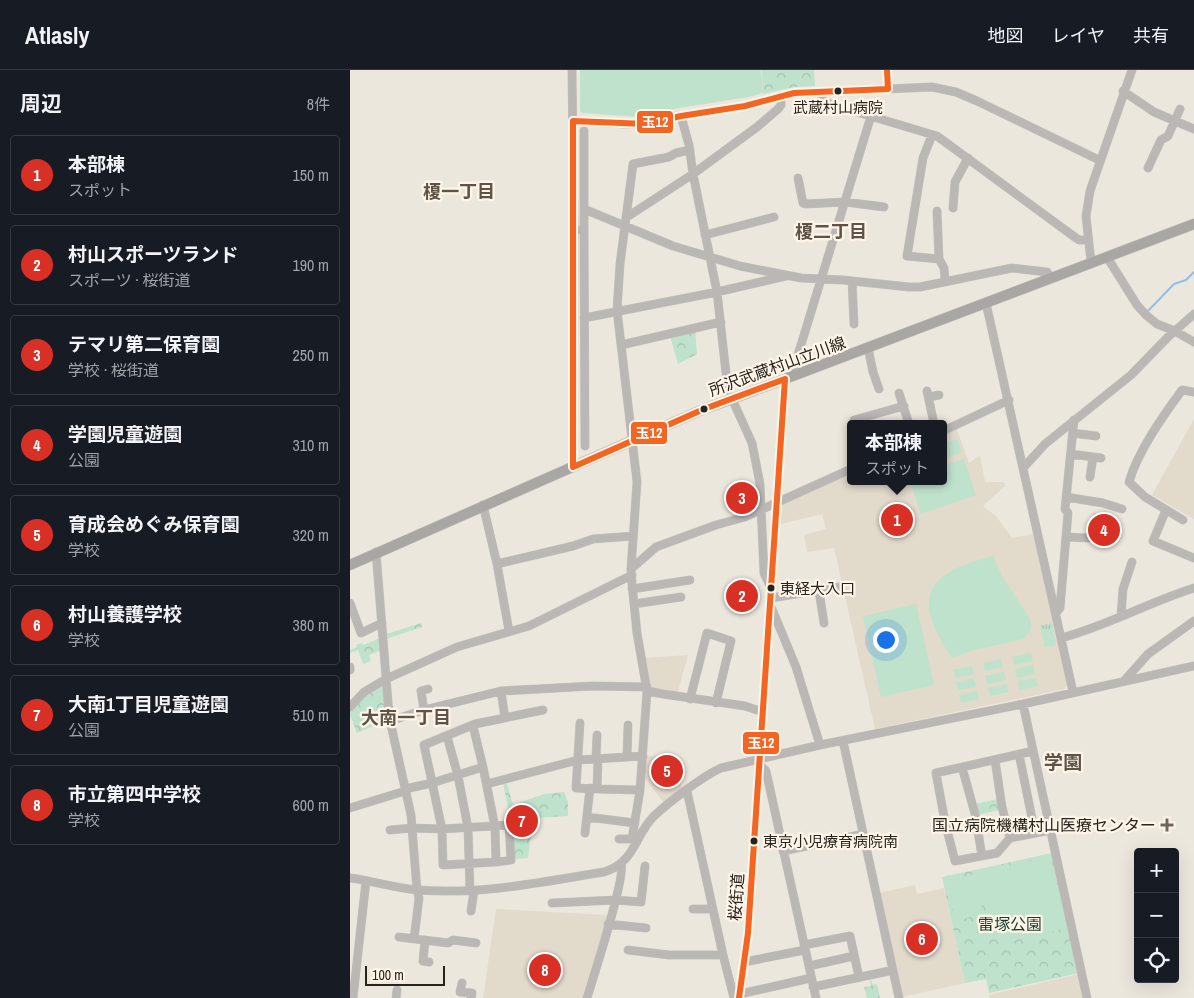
<!DOCTYPE html>
<html lang="ja">
<meta charset="utf-8">
<style>
body{margin:0;font-family:"Archivo Narrow","Noto Sans JP",sans-serif;background:#20242c;color:#f1f3f6}
.controls{position:absolute;right:15px;bottom:15px;display:grid;overflow:hidden;border-radius:5px;box-shadow:0 5px 20px #0002}
.controls button{width:45px;height:45px;display:grid;place-items:center;padding:0;border:0;border-bottom:1px solid #363941;background:#171b24;color:#f1f3f6;font:25px sans-serif}
.scale{position:absolute;left:15px;bottom:12px;width:80px;box-sizing:border-box;padding-left:5px;border:2px solid #27231d;border-top:0;font-size:14px;line-height:18px;white-space:nowrap;color:#27231d;-webkit-text-stroke:4px #fef5e8;paint-order:stroke}
.you{position:absolute;left:535px;top:569px;width:18px;height:18px;margin:-12px;border:4px solid #fff;border-radius:50%;background:#1a73e8;box-shadow:0 0 0 8px #1a73e833}
.badge{display:grid;place-items:center;width:32px;height:32px;border-radius:50%;background:#d93025;color:#fff;font-size:16px;font-weight:700}
.pin{position:absolute;translate:-50% -50%;border:2px solid #fff;box-shadow:0 1px 5px #0006}
.popup{position:absolute;left:497px;top:350px;width:100px;height:65px;box-sizing:border-box;display:grid;place-content:center;border-radius:5px;background:#171b24;filter:drop-shadow(0 1px 4px #0005);font-size:16px;white-space:nowrap;color:#9ea1a6}
.popup b{font-size:19px;color:#f1f3f6}
.popup::after{content:'';position:absolute;left:50%;top:100%;margin-left:-10px;border:10px solid transparent;border-top-color:#171b24}
.list{margin:0;padding:0;list-style:none}
h2{display:flex;justify-content:space-between;align-items:center;height:65px;margin:0;padding:0 20px;font-size:21px}
h2 small{font-size:16px;font-weight:400;color:#9ea1a6}
.list li{display:grid;grid-template-columns:32px 1fr auto;gap:15px;align-items:center;box-sizing:border-box;height:80px;margin:0 10px 10px;padding:0 10px;border:1px solid #363941;border-radius:5px}
.list b{display:block;font-size:19px;white-space:nowrap}
.list p{margin:0;font-size:16px;white-space:nowrap;color:#9ea1a6}
.list em{font-size:16px;font-style:normal;color:#9ea1a6}
.icon{flex:none;width:28px;height:28px;fill:none;stroke:currentColor;stroke-width:2;stroke-linecap:round;stroke-linejoin:round}
.map{position:relative;flex:none;width:844px;height:928px;overflow:hidden}
header{display:flex;align-items:center;gap:30px;box-sizing:border-box;height:70px;padding:0 25px;background:#171b24;border-bottom:1px solid #363941}
header strong{font-size:24px}
nav{display:flex;gap:28px;margin-inline-start:auto;font-size:18px}
main{display:flex}
aside{flex:1;background:#171b24}
.map>svg:first-child{display:block}
</style>
<header>
<strong>Atlasly</strong>
<nav><a>地図</a><a>レイヤ</a><a>共有</a></nav>
</header>
<main>
<aside>
<h2>周辺<small>8件</small></h2>
<ul class="list">
<li><span class="badge">1</span><div><b>本部棟</b><p>スポット</p></div><em>150 m</em></li>
<li><span class="badge">2</span><div><b>村山スポーツランド</b><p>スポーツ · 桜街道</p></div><em>190 m</em></li>
<li><span class="badge">3</span><div><b>テマリ第二保育園</b><p>学校 · 桜街道</p></div><em>250 m</em></li>
<li><span class="badge">4</span><div><b>学園児童遊園</b><p>公園</p></div><em>310 m</em></li>
<li><span class="badge">5</span><div><b>育成会めぐみ保育園</b><p>学校</p></div><em>320 m</em></li>
<li><span class="badge">6</span><div><b>村山養護学校</b><p>学校</p></div><em>380 m</em></li>
<li><span class="badge">7</span><div><b>大南1丁目児童遊園</b><p>公園</p></div><em>510 m</em></li>
<li><span class="badge">8</span><div><b>市立第四中学校</b><p>学校</p></div><em>600 m</em></li>
</ul>
</aside>
<div class="map">
<svg width="844" height="928" viewBox="0 0 844 928">
<defs>
<pattern id="grass-tufts" width="24" height="20" patternUnits="userSpaceOnUse" patternTransform="scale(1.25)"><rect width="24" height="20" fill="#bfe2cc"/><path d="M3 7l-1-3M5 7V3M7 7l1-3M15 17l-1-3M17 17v-4M19 17l1-3" fill="none" stroke="#a4c2af"/></pattern>
<pattern id="forest-crowns" width="20" height="18" patternUnits="userSpaceOnUse" patternTransform="scale(1.25)"><rect width="20" height="18" fill="#bfe2cc"/><path d="M2 6a3 3 0 1 1 6 0M12 15a3 3 0 1 1 6 0" fill="none" stroke="#a4c2af"/></pattern>
</defs>
<rect width="100%" height="100%" fill="#ece7dd"/>
<path fill="#e2dacb" d="M844,349v100l-42,-24z
M606,357l13,36 11,-8 5,27h19l1,4 -22,20 13,10 16,22 22,-4 33,151 -3,4 -189,40 -41,-181 -27,4 -3,-17 22,-6 -4,-15 -41,10 2,-24 68,-29v10h92v-48z
M338,585l-11,40 -28,-6 -6,-31z
M322,684l10,35 -19,13 -17,-23h-3l1,-22z
M565,815l2,9 27,-6 21,95 -63,14 -23,-104z
M146,839l112,6 -25,83h-100z
M729,904l6,24h-95l-1,-3z"/>
<path fill="url(#grass-tufts)" d="M702,553l4,22 -11,2 -5,-21z"/>
<path fill="url(#forest-crowns)" d="M412,0h52l1,16 -21,1 -31,7z
M345,259l2,25 -19,10 -8,-28z
M743,443l26,7 -9,27 -18,-6z
M71,553l1,4 -36,12v-5z
M31,568l1,12 -13,5 2,6 -8,3 -5,-14 -8,3v-3l7,-3 -1,-2 6,-2 1,2z
M32,612l4,39 -29,12 -7,-18v-6z
M153,713l4,1 6,21 31,-11 20,-2 4,10v14l-35,2 -5,40 -15,1 -2,-36z
M648,729l2,11 -23,5 -3,-11z
M702,783l27,120 -90,20 -3,-14 -21,4 -23,-106z
M519,905l4,10 4,-1 3,14h-13l-3,-11 7,-1z"/>
<path fill="#bfe2cc" d="M230,0h181l2,23 -14,4 -70,11 -40,9 -57,-4 -2,-2z
M607,369l5,13 -19,7v-15z
M614,389l12,36 -55,19 -11,-33h33v-15z
M643,486l9,20 28,43c2,9 0,15 -8,20l-48,11 -22,8c-41,-60 -27,-85 41,-102z
M566,534l18,81 -53,12 -18,-81z
M681,583l2,8 -19,4 -2,-8z
M651,589l2,8 -18,4 -2,-8z
M683,595l2,9 -18,4 -2,-9z
M622,596l2,8 -19,4 -2,-8z
M654,602l2,8 -19,4 -2,-8z
M624,608l2,9 -18,3 -2,-8z
M686,608l2,8 -19,4 -1,-9z
M657,614l1,8 -18,4 -2,-8z
M627,621l2,8 -18,4 -2,-8z
M694,788l8,5 15,65c-44,11 -63,21 -84,-27l-2,4 2,9 -28,7 -9,-40z"/>
<g fill="none" stroke-linecap="round" stroke-linejoin="round">
<path stroke="#99bce5" stroke-width="2" d="M797,242l27,-28 12,-4 8,-8"/>
<defs>
<path id="minor" d="M222,0l2,160 -1,237
M537,0l1,19
M773,21l31,21 40,17
M471,22l2,9 4,2 110,33 139,102 3,2h9
M331,46l8,29 4,29 24,118 12,108
M223,51l52,3h21l35,-8 64,-10 49,-13 138,-6 24,5 21,9 122,59
M582,65l-9,23 -16,98 32,3 5,9 1,12
M798,98l13,-28 7,-4 12,-27
M448,108l5,25 2,1 40,-2 39,5
M603,138l2,-26 13,-24
M234,139l89,37 67,20 61,12 42,2 66,7h11l92,-19 35,4 4,6
M587,141l2,48
M277,147l66,-43 64,-47 21,-18 3,-4v-9
M231,160h3v-99
M234,160l1,216
M355,165l69,-18
M757,187l30,48 9,10 11,9 18,7 19,11
M741,192l-5,-46 4,-25 42,-121
M502,211l2,43
M636,233l87,389
M234,248l133,-26 69,-16
M271,275l100,-23
M518,278l5,24 6,17
M446,305l-1,-6 2,-11 74,-242
M577,321l7,33
M549,323l10,31
M579,327l10,-2
M382,329l20,44 8,41 4,89 7,15
M505,354l-1,-4 50,-14
M593,361l66,-31
M723,363l23,3
M721,384l30,4
M674,397l21,-23 86,-69 37,-38 26,-23
M740,407l3,-20
M716,427l37,6 19,6
M133,435l14,59 12,67
M816,440l-13,31 41,17
M833,450l-38,-23 -16,-15c9,-31 34,-66 53,-92l12,2
M716,467l23,1
M26,482l12,150 3,23 20,90 6,75 2,8 -5,41
M147,494l76,-18 20,-7 40,-3
M281,499l25,-22 60,-22 29,-8 106,-48
M282,519l58,-9
M469,521l5,32
M421,528l69,-11
M0,533l11,30 21,-10
M284,534l47,-7
M422,539l24,58 24,78
M706,543l4,-5 8,-95 -3,-4 9,-89
M771,546l2,-27 9,-27
M711,568c46,-12 88,-36 133,-50
M0,597v3
M774,611l24,-27 46,-33
M151,621l4,27
M297,621l16,3 82,12 18,6
M340,629l17,-66 24,8 -15,62
M673,634l64,294
M0,637l14,-15 22,-13 71,-32 72,-21 103,-51
M74,640l-3,-19 7,-2
M40,651l34,-11 77,-19 92,-5 54,1
M230,653l-4,65 21,1 1,-31
M123,656l10,41
M97,666l11,40 10,52 2,63
M493,671l56,257
M683,681l-97,22 9,49 10,39 42,-8 13,-15 41,-8
M669,684l16,79
M277,687l1,-32
M246,688l1,-23
M645,690l7,47 8,31
M410,695l6,6 50,227
M612,697l13,47 7,42
M137,714l91,-24 65,-4
M55,719l27,-6 51,-16 12,60 1,35 -53,3 -1,-36 -18,-84 51,-21 68,-14
M247,719l43,1
M0,738l55,-17
M237,747l48,6
M40,760l22,-2 30,1 67,-4 2,35 -15,2
M235,763l5,-45
M269,769h13
M287,772l-5,-3 8,-49 7,-99 -10,-58 -5,-49 -1,-15 6,-87 -20,-172 3,-46 13,-100 36,-7 7,-4 14,-3
M433,781l76,-16
M0,808c23,3 45,10 68,12 63,5 124,-8 186,-18 32,-10 30,-36 50,-56 15,-14 49,-40 67,-48l99,-23 203,-41 171,-38
M202,833l64,-3 25,2 4,-36
M343,839h20
M121,841l3,-20
M258,854l38,4
M49,867l49,6 5,-3 23,3
M75,870l-2,21 6,1
M454,875l46,-9 9,41
M278,880l41,5h54l-36,-164
M373,885l11,43
M394,892l61,-12
M459,896l45,-10
M112,913l-2,9 12,1 -1,5
M463,917l76,-16
M390,924l71,-16
M3,928l13,-117
M46,928l1,-8
M237,928c6,-20 39,-121 34,-134
M389,928l9,-65 37,-554"/>
<path id="major" d="M0,495l354,-156 28,-10 462,-175"/>
</defs>
<use href="#minor" stroke="#c7c3bc" stroke-width="9"/>
<use href="#major" stroke="#c7c3bc" stroke-width="11"/>
<use href="#minor" stroke="#bab7b5" stroke-width="8"/>
<use href="#major" stroke="#aaa6a4" stroke-width="10"/>
<defs>
<path id="bus-1" d="M389,928l9,-65 37,-554 -81,30 -131,58v-346l73,3 35,-8 64,-10 49,-13 94,-4 -1,-19"/>
</defs>
<use href="#bus-1" stroke="#fef5e8" stroke-width="10"/>
<use href="#bus-1" stroke="#f26522" stroke-width="6"/>
</g>
<g fill="#27231d" stroke="#fef5e8" stroke-width="2">
<circle cx="488" cy="21" r="4.5"/>
<circle cx="354" cy="339" r="4.5"/>
<circle cx="421" cy="518" r="4.5"/>
<circle cx="404" cy="771" r="4.5"/>
</g>
<path fill="#6c6860" stroke="#fef5e8" stroke-width="2" d="M814.5 747.5h5v5h5v5h-5v5h-5v-5h-5v-5h5z"/>
<g text-anchor="middle" stroke-width="4.5" stroke-linejoin="round" paint-order="stroke">
<g font-size="15" fill="#27231d" stroke="#fef5e8" text-anchor="start">
<text x="488" y="43" text-anchor="middle">武蔵村山病院</text>
<text x="430" y="524">東経大入口</text>
<text x="413" y="777">東京小児療育病院南</text>
</g>
<g font-size="16" fill="#27231d" stroke="#fef5e8">
<text transform="translate(427 296) rotate(-20)" y="6">所沢武蔵村山立川線</text>
<text transform="translate(386 827) rotate(-86)" y="6">桜街道</text>
</g>
<g font-size="16" fill="#27231d" stroke="#fef5e8" text-anchor="end">
<text x="806" y="761">国立病院機構村山医療センター</text>
</g>
<g font-size="16" fill="#143e2d" stroke="#fef5e8">
<text x="660" y="860">雷塚公園</text>
</g>
<g font-size="18" font-weight="bold" fill="#5d5346" stroke="#fef5e8">
<text x="109" y="128">榎一丁目</text>
<text x="481" y="168">榎二丁目</text>
<text x="56" y="654">大南一丁目</text>
</g>
<g font-size="19" font-weight="bold" fill="#5d5346" stroke="#fef5e8">
<text x="713" y="699">学園</text>
</g>
</g>
<g stroke="#fef5e8" stroke-width="2">
<rect x="286" y="40" width="38" height="24" rx="5" fill="#f26522"/>
<rect x="280" y="351" width="38" height="24" rx="5" fill="#f26522"/>
<rect x="392" y="661" width="38" height="24" rx="5" fill="#f26522"/>
</g>
<g font-size="14" text-anchor="middle" font-weight="bold" fill="#fff">
<text x="305" y="57">玉12</text>
<text x="299" y="368">玉12</text>
<text x="411" y="678">玉12</text>
</g>
</svg>
<div class="controls">
<button>+</button>
<button>−</button>
<button><svg class="icon" aria-label="locate" viewBox="0 0 24 24"><circle cx="12" cy="12" r="6"/><path d="M12 2v4M12 18v4M2 12h4M18 12h4"/></svg></button>
</div>
<div class="scale">100 m</div>
<div class="you"></div>
<div class="pin badge" style="left:547px;top:450px">1</div>
<div class="popup"><b>本部棟</b>スポット</div>
<div class="pin badge" style="left:392px;top:526px">2</div>
<div class="pin badge" style="left:392px;top:428px">3</div>
<div class="pin badge" style="left:754px;top:460px">4</div>
<div class="pin badge" style="left:317px;top:701px">5</div>
<div class="pin badge" style="left:572px;top:869px">6</div>
<div class="pin badge" style="left:172px;top:751px">7</div>
<div class="pin badge" style="left:195px;top:900px">8</div>
</div>
</main>
